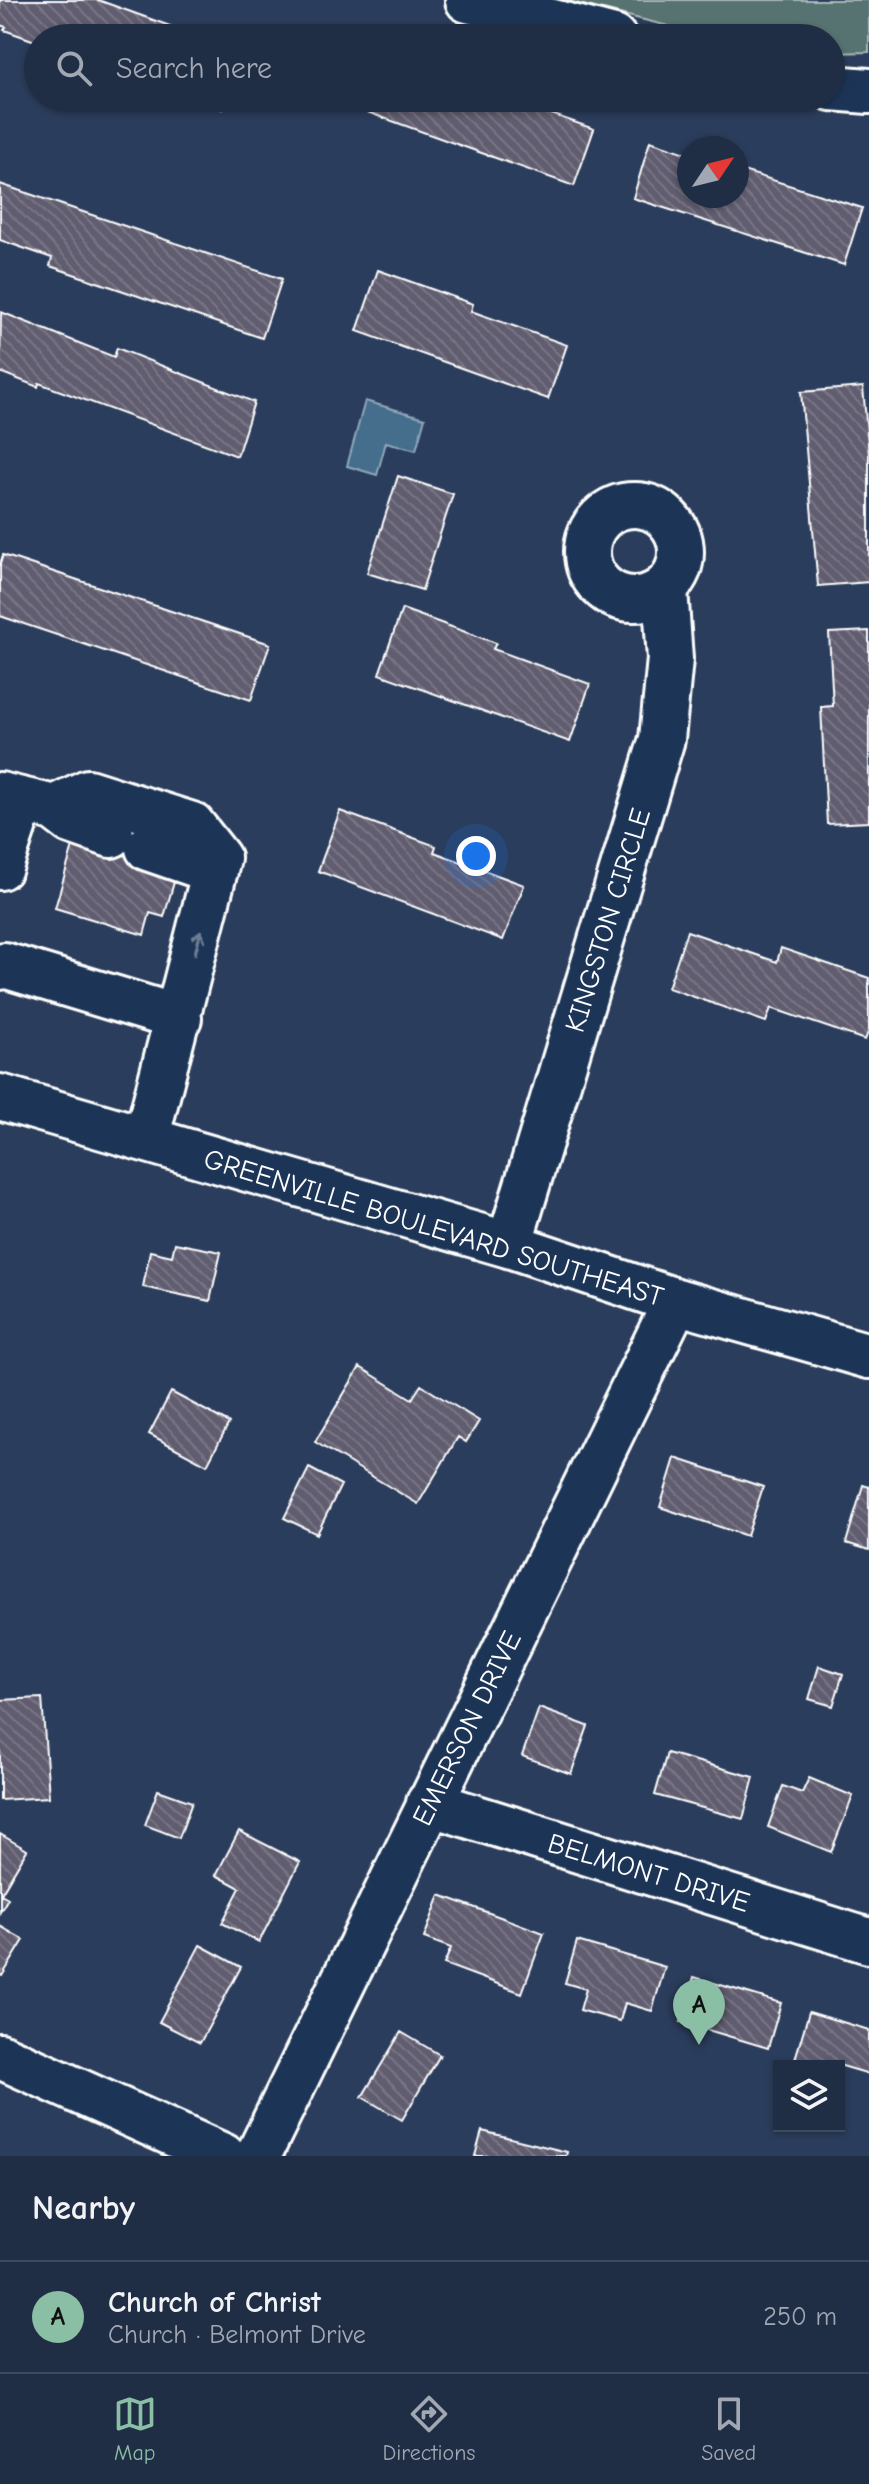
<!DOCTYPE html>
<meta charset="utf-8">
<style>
body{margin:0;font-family:"Comic Neue",sans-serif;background:#28364c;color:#f1f3f6}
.controls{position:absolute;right:24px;bottom:24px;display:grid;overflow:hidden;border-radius:0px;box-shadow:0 2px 6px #0004}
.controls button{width:72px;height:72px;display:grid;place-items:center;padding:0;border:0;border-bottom:2px solid #3d4a5e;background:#202e45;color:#f1f3f6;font:40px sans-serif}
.compass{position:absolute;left:677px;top:136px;width:72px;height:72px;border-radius:50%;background:#202e45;box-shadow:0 2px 6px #0004;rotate:55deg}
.you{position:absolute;left:476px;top:856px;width:28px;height:28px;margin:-20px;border:6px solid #fff;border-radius:50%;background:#1a73e8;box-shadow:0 0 0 12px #1a73e833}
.badge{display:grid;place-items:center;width:52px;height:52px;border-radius:50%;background:#8abfa5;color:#111;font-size:26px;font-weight:700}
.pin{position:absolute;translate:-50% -66px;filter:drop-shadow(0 2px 4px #0008)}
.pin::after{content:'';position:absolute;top:42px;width:28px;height:24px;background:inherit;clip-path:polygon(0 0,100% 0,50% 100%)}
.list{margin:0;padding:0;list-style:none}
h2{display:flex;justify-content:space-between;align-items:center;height:104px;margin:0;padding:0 32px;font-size:34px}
h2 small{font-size:26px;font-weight:400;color:#a2a8b3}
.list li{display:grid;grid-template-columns:52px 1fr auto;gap:24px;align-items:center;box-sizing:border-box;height:112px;padding:0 32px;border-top:2px solid #3d4a5e}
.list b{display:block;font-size:30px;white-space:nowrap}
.list p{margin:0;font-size:26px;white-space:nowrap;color:#a2a8b3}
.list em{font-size:26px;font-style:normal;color:#a2a8b3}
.icon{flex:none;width:44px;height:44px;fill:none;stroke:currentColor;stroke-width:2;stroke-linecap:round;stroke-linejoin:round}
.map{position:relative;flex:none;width:869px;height:2156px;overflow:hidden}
.search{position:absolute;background:#202e45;box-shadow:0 2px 6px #0004;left:24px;right:24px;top:24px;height:88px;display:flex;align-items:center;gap:20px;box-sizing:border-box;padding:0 28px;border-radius:44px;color:#a2a8b3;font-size:30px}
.sheet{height:216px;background:#202e45}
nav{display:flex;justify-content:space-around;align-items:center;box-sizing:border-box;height:112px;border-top:2px solid #3d4a5e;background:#202e45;font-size:22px;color:#a2a8b3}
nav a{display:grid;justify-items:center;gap:4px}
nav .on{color:#8abfa5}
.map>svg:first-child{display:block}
</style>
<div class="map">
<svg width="869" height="2156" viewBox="0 0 869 2156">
<defs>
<pattern id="building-back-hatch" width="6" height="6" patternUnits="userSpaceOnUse" patternTransform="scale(2)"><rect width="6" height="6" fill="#615d70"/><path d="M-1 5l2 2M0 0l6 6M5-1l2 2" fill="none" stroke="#797585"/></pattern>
</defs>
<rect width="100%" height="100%" fill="#2b3d5c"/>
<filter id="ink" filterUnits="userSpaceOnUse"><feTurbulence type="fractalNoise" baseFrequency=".0125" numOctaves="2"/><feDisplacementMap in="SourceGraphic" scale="16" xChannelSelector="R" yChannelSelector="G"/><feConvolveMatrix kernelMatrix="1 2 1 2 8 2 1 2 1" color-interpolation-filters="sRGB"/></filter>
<g filter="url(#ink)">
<path fill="#567371" stroke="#aab9b8" stroke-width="2" d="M563,0h306v52l-38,1v-15h-114z"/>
<path fill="#456e8d" stroke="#8fa8bb" stroke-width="2" d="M365,401l60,17 -9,32 -30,-8 -9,33 -30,-9z"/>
<path fill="url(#building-back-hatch)" stroke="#fff" stroke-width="2" d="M0,0h98l105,38h-165v4l-34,-12 2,-3 -6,-2z
M192,98h33l-3,11z
M369,98h137l88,31 -20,57 -210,-75z
M650,141l39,13v42h48v-27l125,39 -18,57 -211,-67z
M0,184l282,95 -20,59 -212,-72 2,-8 -52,-18z
M378,270l95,34 -2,7 96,34 -19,54 -191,-68z
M1,312l113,45 3,-9 137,54 -17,54 -198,-73 -1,4 -38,-15z
M863,387l6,68v127l-51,4 -17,-194z
M398,476l55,18 -31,96 -55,-17z
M3,555l267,89 -19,56 -251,-84v-52z
M402,609l94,34 -3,6 97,35 -20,58 -191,-68z
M869,631v191l-42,2 -6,-117 12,-1 -4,-73z
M340,811l96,35 -2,6 90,33 -21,55 -185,-69z
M155,821l21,54 -12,42 -14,-4 -6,22 -89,-27 19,-65z
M687,931l90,31 4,-14 88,30v52l-4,10 -94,-32 -5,14 -98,-34z
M175,1243l46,9 -11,49 -67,-14 7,-36 22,5z
M360,1367l52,32 9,-14 58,36 -13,21 -8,-5 -40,67 -103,-62z
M171,1392l58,31 -22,42 -58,-31z
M675,1458l88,29 -16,49 -87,-29z
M309,1468l32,17 -24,49 -33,-16z
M863,1485l6,2v63l-23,-7z
M819,1666l24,8 -10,32 -24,-7z
M42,1698l7,99 -49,3v-100z
M539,1708l49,18 -17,48 -49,-18z
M667,1753l87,24 -11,42 -88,-24z
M809,1778l44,18 -22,56 -63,-25 15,-41 19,7z
M158,1790l34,12 -13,36 -34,-13z
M239,1831l61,31 -41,80 -37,-19 18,-35 -24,-13z
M0,1834l27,16 -26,44 7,4 -8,14z
M440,1895l104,38 -22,60 -78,-29 7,-16 -27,-10z
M0,1926l24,14 -22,36 -2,-1z
M577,1941l88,26 -13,44 -27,-8 -5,18 -40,-11 6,-21 -21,-6z
M200,1945l41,22 -41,76 -41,-21z
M694,1977l87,26 -13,45 -87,-26z
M809,2012l60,18v44l-37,-11 -1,3h-38z
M401,2032l39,23 -38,65 -40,-23z
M482,2131l85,21 -1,4h-91z"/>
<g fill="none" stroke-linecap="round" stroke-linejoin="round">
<defs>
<path id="minor" d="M468,0l146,38
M831,88l38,3
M587 552a47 47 0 1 1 94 0a47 47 0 1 1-94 0Z
M0,795l54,13 34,-16 104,33 26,33 -72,281
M54,808l17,13 40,14
M148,848l67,23
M0,867l22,-66
M0,967l4,-2 175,53
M509,1245l153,-506 8,-80 -5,-70
M429,1803l440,138
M0,2056l223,100
M258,2156l418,-855"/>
<path id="highway" d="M0,1097l509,148 167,56 193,55"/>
</defs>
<use href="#minor" stroke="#fff" stroke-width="50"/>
<use href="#highway" stroke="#fff" stroke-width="50"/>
<use href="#minor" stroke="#1d3557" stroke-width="44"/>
<use href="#highway" stroke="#1d3557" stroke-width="44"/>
</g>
<defs><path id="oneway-shaft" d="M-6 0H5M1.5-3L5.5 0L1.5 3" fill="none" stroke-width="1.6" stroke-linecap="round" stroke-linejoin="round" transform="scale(2)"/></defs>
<use stroke="#6c7c92" href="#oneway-shaft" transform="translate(198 942) rotate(-76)"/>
</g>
<g text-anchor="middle" stroke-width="6" stroke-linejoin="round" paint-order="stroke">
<g font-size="28" fill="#fff" stroke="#1d3557">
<text transform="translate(607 920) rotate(-73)" y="10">KINGSTON CIRCLE</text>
<text transform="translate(434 1227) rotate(17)" y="10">GREENVILLE BOULEVARD SOUTHEAST</text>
<text transform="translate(466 1728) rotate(-64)" y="10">EMERSON DRIVE</text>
<text transform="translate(649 1872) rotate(17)" y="10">BELMONT DRIVE</text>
</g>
</g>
</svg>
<div class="controls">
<button><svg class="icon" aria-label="layers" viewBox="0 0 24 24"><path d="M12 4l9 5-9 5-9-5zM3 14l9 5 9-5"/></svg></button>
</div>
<svg class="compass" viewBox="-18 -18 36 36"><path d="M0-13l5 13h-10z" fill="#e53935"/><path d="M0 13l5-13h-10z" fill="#a2a8b3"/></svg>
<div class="you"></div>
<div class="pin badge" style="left:699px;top:2045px">A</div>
<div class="search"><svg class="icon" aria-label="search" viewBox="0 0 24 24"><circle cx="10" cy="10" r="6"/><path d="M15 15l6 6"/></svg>Search here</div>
</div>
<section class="sheet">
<h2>Nearby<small></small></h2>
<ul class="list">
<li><span class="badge">A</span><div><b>Church of Christ</b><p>Church · Belmont Drive</p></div><em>250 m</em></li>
</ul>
</section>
<nav>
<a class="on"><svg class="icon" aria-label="map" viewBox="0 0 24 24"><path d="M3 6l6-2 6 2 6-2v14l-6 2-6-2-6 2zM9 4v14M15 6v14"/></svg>Map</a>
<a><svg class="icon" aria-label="directions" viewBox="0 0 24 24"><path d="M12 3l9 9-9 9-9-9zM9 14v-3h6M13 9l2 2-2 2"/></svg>Directions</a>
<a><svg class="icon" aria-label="saved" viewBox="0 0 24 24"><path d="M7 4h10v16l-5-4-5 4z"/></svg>Saved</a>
</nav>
